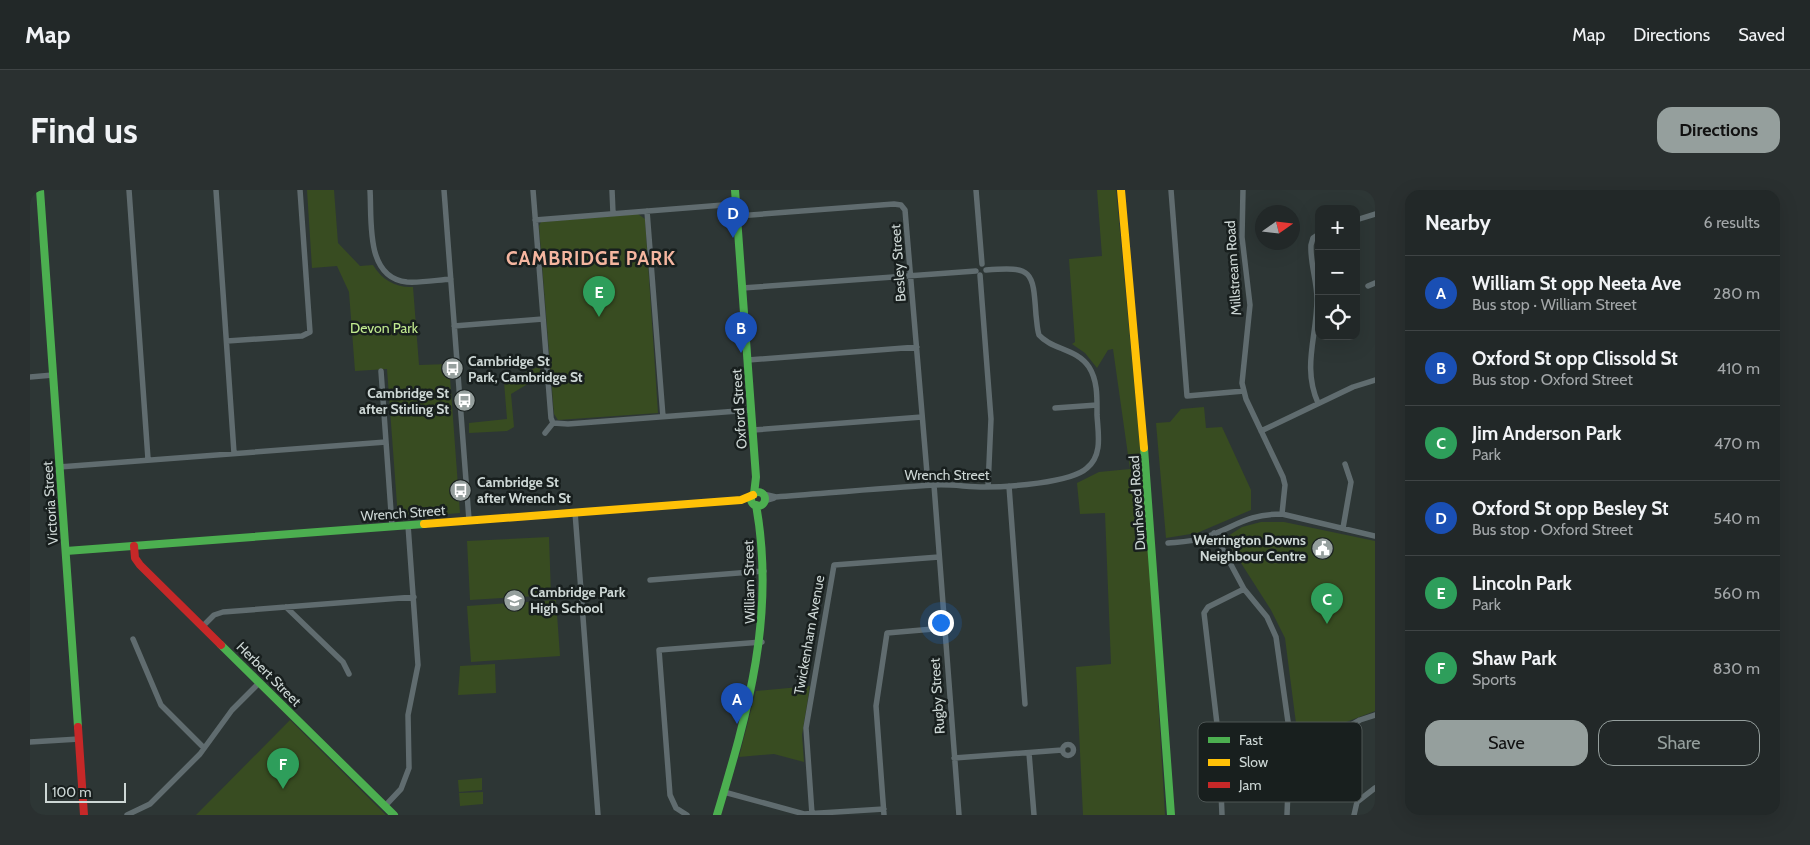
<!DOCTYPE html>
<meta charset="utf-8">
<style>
body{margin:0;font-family:Cabin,sans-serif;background:#2a3030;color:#f1f3f6}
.controls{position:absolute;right:15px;top:15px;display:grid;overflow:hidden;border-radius:10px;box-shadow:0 5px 20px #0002}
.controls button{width:45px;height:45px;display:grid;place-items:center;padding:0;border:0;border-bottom:1px solid #3f4445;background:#222828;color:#f1f3f6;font:25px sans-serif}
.compass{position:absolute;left:1225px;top:15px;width:45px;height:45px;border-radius:50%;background:#222828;box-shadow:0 5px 20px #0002;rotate:76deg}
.scale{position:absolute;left:15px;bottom:12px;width:81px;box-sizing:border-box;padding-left:5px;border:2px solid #cdd7d5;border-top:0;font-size:14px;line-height:18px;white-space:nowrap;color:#cdd7d5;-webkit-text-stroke:4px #181f1e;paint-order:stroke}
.you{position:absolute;left:910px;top:432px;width:18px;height:18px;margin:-12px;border:4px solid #fff;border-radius:50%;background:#1a73e8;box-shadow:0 0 0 8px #1a73e833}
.badge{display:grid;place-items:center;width:32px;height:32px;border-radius:50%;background:#959f9d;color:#fff;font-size:16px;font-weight:700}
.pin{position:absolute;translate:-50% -41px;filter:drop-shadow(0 1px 2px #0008)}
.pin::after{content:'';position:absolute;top:26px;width:18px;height:15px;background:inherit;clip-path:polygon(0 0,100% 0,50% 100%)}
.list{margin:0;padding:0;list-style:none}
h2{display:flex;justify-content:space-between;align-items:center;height:65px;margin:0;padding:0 20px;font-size:21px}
h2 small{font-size:16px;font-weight:400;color:#a2a6a8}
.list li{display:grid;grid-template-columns:32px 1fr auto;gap:15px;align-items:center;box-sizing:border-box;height:75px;padding:0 20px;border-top:1px solid #3f4445}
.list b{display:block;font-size:19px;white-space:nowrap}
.list p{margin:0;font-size:16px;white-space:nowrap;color:#a2a6a8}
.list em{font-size:16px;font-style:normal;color:#a2a6a8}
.actions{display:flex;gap:10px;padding:15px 20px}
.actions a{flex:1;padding:11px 0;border:1px solid #959f9d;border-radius:15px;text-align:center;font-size:18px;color:#959f9d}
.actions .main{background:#959f9d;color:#111}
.icon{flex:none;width:28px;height:28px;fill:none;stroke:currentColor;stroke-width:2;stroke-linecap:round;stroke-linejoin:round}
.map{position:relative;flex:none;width:1345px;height:625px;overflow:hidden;border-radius:15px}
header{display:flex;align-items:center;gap:30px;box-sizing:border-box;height:70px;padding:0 25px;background:#222828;border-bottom:1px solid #3f4445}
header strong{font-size:24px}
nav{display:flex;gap:28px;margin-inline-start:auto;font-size:18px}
.intro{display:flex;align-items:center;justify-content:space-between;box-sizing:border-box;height:120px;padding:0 30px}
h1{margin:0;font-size:35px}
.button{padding:12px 22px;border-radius:15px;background:#959f9d;color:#111;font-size:18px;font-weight:700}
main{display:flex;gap:30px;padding:0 30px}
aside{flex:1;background:#222828;border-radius:15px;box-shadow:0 5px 20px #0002}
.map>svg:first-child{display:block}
</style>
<header>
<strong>Map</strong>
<nav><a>Map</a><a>Directions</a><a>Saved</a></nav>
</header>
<div class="intro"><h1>Find us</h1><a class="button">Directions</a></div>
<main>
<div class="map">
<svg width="1345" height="625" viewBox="0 0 1345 625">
<rect width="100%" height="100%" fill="#2d3635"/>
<path fill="#384c21" d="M277,0h27l4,53 22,23 13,-1c9,15 23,23 40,22l6,78 30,-1 11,149 -62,5 -11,-149 -32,2 -6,-79 -12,-26 -25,2z
M1067,0h19l32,342 17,283h-82l-7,-148 35,-3 -6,-151 -25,1 -3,-31 22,-11 31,-3 -17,-120 -5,1 -11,18 -12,-15 -13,-9 3,-2 -6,-83 33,-3z
M608,24l7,5 13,194 -100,7 -4,-6 -15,-188 2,-4z
M510,176l1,10 -30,18 3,33 -7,4 -38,2v-10l38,-4 -3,-37z
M1174,217l2,21 16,-1 29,63v20l-54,23 -31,5 -10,-115 14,-1 11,-13z
M1231,332h23l91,19v170l-34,13 -10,6 -34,1 -12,-93 -14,-28 -46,-72 17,-11z
M519,347l2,58 -81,5 -3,-59z
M526,410l4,56 -89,6 -4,-56z
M465,474l1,29 -38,2 2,-29z
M780,496l-8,49 2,27 -30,-8 -35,3 17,-66z
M260,530l96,95h-190z
M452,588v12l-23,2 -1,-12z
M453,602v12l-23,2 -1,-13z"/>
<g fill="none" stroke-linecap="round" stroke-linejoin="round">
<path stroke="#225781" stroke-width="2" d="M0,619l6,6"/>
<path stroke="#606c6f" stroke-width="5.5" d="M99,0l19,269
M186,0l18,263
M340,0c2,31 -5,88 37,92 14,1 30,-2 44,-3
M414,0l25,330
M503,0l18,228 2,5
M582,0l1,23
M946,0l6,74
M1141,0l16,206 57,-5
M1213,0l-1,47 8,68 -8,78 4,16 37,78 2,8 -3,29
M617,21l16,206
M707,26l157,-12 7,1 4,5 23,275
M505,30l201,-16
M1326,30l19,-6
M950,85l11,144 -3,68
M1338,96l7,-3
M712,98l234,-17
M424,136l89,-7
M197,151l75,-5 8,-4 -10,-142
M718,170l169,-13
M351,181l11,155
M0,187l23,-2
M1288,213c-16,-37 -1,-66 -1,-104 0,-18 -7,-36 -6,-54l2,-7 6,-4
M1025,218l42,-3
M523,233l15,1 183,-14
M723,240l169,-13
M1231,241l92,-44 22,-7
M515,243l8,-10
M29,277l327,-25
M904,295l25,330
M979,296l16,218
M733,304l13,3c53,-4 106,-9 159,-12 16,-1 33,2 49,2 23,0 87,-4 103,-19 16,-13 11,-35 10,-53 0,-16 1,-34 -8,-48 -13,-19 -37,-17 -50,-32 -2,-6 -2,-13 -3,-20 -3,-44 -3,-49 -50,-45
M734,311l10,-3
M545,322l23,303
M1313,338l8,-46 -6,-18
M1184,343l30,56 23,28 9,20 14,99 -3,79
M1138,353c11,-1 23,-1 35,-5 31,-10 43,-24 79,-24l93,22
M620,390l114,-9
M256,417l57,55 6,12
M173,436l11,-11 9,-3 191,-15
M103,449l28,66 43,43
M1260,546h42l28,-16 15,-5
M0,552l49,-3
M1032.5 560a5.5 5.5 0 1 1 11 0a5.5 5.5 0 1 1-11 0Z
M999,563l5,62
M924,568l108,-8
M694,602l80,22 80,-5
M355,616l16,-17 8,-21 -1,-53 10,-50 -10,-140
M782,624l-6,-86 28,-163 105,-8
M97,625l23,-11 50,-50 32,-44 28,-28
M657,625l-11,-7 -6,-13 -11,-145 103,-8
M854,625l-8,-109 11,-73 58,-5
M1192,625l-3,-74 -15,-128 4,-6 36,-18
M1324,625l3,-13 18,-14"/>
<path stroke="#4caf50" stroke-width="8" d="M10,0l38,537
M705,0l21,287 -2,17
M1114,258l27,367
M721 309a7 7 0 1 1 14 0a7 7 0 1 1-14 0Z
M36,361l358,-27
M191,455l173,170
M687,625c31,-104 59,-200 39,-310"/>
<path stroke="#ffc107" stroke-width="8" d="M1091,0l23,258
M394,334l317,-24 12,-5"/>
<path stroke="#c62828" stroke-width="8" d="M104,356l1,12 5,7 81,80
M48,537l6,88"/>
</g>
<defs>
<symbol id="bus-disc" viewBox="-11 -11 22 22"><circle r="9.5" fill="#959f9d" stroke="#181f1e"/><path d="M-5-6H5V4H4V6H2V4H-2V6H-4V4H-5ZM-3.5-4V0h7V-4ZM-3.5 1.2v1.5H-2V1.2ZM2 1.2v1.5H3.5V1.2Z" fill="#fff"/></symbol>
<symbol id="civic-disc" viewBox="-11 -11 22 22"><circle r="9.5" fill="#959f9d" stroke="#181f1e"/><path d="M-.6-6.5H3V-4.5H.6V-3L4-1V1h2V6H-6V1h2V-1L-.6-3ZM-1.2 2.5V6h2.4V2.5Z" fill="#fff"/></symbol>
<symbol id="school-disc" viewBox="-11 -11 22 22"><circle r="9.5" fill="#959f9d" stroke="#181f1e"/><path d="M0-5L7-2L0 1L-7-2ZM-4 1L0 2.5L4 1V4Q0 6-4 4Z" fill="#fff"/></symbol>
</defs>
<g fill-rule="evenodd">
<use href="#bus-disc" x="410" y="166" width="25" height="25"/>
<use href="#bus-disc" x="422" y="198" width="25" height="25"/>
<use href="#bus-disc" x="418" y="288" width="25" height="25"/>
<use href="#civic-disc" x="1280" y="346" width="25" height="25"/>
<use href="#school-disc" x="472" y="398" width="25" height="25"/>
</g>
<g text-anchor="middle" stroke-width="5" stroke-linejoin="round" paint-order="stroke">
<g font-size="14" fill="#cdd7d5" stroke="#181f1e">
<text transform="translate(868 73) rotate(-94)" y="5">Besley Street</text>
<text transform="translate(1203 78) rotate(-94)" y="5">Millstream Road</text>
<text transform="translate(709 219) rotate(-94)" y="5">Oxford Street</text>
<text x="917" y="290">Wrench Street</text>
<text transform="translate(20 313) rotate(-94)" y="5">Victoria Street</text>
<text transform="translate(1107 313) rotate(-94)" y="5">Dunheved Road</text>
<text transform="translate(373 323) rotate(-4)" y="5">Wrench Street</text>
<text transform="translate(719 392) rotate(-91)" y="5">William Street</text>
<text transform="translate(779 445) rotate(-80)" y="5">Twickenham Avenue</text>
<text transform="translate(239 484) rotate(45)" y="5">Herbert Street</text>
<text transform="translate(907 506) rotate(-94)" y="5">Rugby Street</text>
</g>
<g font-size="14" fill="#c1ea8f" stroke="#181f1e">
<text x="354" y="143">Devon Park</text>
</g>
<g font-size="14" font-weight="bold" fill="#cdd7d5" stroke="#181f1e" text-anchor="start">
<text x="438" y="176">Cambridge St<tspan x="438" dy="16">Park, Cambridge St</tspan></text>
<text x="419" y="208" text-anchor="end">Cambridge St<tspan x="419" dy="16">after Stirling St</tspan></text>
<text x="447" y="297">Cambridge St<tspan x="447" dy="16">after Wrench St</tspan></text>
<text x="1276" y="355" text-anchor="end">Werrington Downs<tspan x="1276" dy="16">Neighbour Centre</tspan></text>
<text x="500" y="407">Cambridge Park<tspan x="500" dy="16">High School</tspan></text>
</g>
<g font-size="19" font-weight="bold" letter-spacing="1" fill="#f5b6a0" stroke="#181f1e">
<text x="561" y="75">CAMBRIDGE PARK</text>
</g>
</g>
<rect x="1168" y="532" width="164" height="80" rx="8" fill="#181f1e" stroke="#4e5655" stroke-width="1"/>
<rect x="1178" y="547" width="22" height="6" fill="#4caf50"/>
<rect x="1178" y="569" width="22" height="7" fill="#ffc107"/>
<rect x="1178" y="592" width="22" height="6" fill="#c62828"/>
<g font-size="14" fill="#cdd7d5">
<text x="1209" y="555">Fast</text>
<text x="1209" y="577">Slow</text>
<text x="1209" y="600">Jam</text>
</g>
</svg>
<div class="controls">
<button>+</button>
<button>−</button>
<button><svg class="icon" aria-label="locate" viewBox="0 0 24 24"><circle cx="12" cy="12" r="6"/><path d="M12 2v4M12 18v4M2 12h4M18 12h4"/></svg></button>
</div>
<svg class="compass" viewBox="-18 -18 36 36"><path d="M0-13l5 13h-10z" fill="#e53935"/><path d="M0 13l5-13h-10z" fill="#a2a6a8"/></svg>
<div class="scale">100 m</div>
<div class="you"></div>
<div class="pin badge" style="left:707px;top:534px;background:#1a4fb4">A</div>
<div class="pin badge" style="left:711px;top:163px;background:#1a4fb4">B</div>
<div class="pin badge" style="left:1297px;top:434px;background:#2e9e5b">C</div>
<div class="pin badge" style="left:703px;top:48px;background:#1a4fb4">D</div>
<div class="pin badge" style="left:569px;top:127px;background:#2e9e5b">E</div>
<div class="pin badge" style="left:253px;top:599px;background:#2e9e5b">F</div>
</div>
<aside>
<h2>Nearby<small>6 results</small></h2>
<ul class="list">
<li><span class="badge" style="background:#1a4fb4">A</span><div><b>William St opp Neeta Ave</b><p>Bus stop · William Street</p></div><em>280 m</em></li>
<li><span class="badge" style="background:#1a4fb4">B</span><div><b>Oxford St opp Clissold St</b><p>Bus stop · Oxford Street</p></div><em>410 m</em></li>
<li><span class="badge" style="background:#2e9e5b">C</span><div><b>Jim Anderson Park</b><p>Park</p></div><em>470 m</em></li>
<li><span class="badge" style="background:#1a4fb4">D</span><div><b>Oxford St opp Besley St</b><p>Bus stop · Oxford Street</p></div><em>540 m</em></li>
<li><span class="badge" style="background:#2e9e5b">E</span><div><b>Lincoln Park</b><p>Park</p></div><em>560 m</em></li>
<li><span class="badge" style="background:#2e9e5b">F</span><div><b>Shaw Park</b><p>Sports</p></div><em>830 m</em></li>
</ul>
<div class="actions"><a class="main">Save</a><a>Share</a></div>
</aside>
</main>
